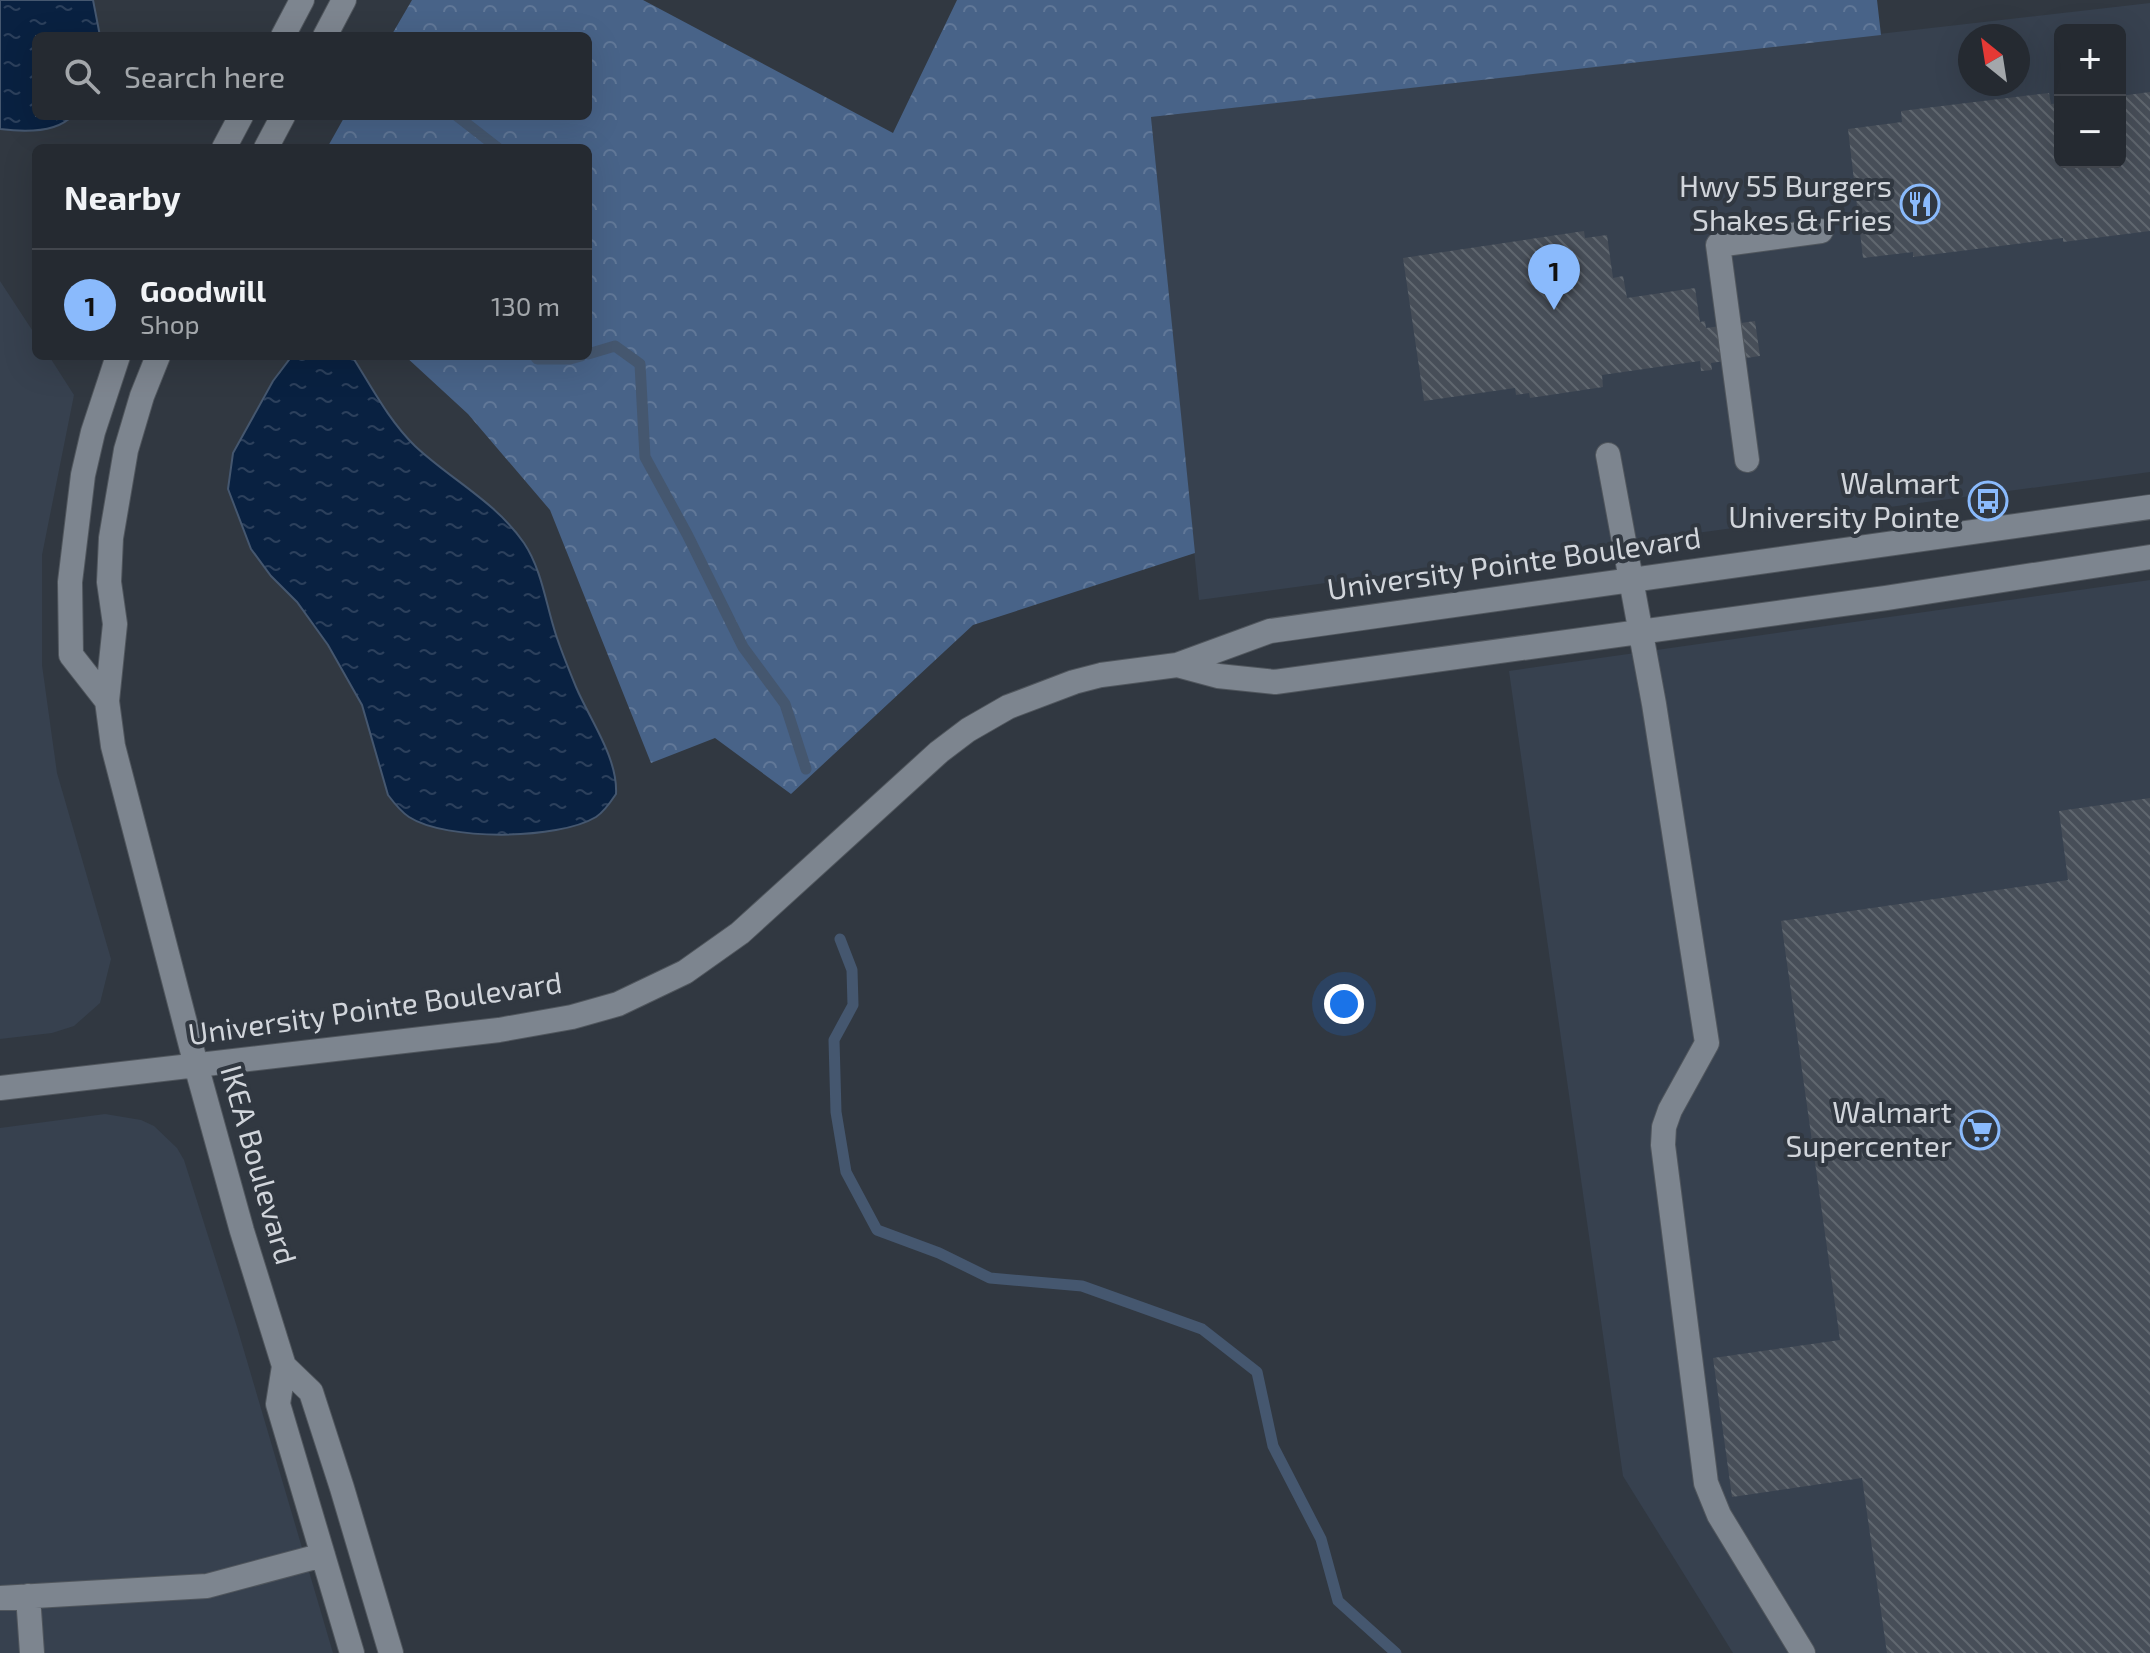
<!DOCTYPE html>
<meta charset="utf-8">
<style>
body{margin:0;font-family:"Exo 2",sans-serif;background:#31363d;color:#f1f3f6}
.controls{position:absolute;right:24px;top:24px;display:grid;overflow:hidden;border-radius:12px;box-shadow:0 8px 32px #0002}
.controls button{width:72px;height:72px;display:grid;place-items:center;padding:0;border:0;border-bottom:2px solid #42464d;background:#252a31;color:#f1f3f6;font:40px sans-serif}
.compass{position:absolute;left:1958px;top:24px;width:72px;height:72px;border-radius:50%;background:#252a31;box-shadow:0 8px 32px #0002;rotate:330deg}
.you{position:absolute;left:1344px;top:1004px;width:28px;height:28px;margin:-20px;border:6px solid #fff;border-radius:50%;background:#1a73e8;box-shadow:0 0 0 12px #1a73e833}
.badge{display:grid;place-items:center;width:52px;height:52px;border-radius:50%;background:#8abafc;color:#111;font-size:26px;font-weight:700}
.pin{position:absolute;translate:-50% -66px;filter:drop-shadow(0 2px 4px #0008)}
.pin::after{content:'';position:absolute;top:42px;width:28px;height:24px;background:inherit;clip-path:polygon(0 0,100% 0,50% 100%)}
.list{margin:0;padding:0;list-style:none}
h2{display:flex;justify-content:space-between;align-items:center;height:104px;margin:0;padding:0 32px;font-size:34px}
h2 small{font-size:26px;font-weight:400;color:#a3a7ab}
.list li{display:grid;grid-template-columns:52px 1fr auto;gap:24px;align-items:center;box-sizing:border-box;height:112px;padding:0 32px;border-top:2px solid #42464d}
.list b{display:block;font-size:30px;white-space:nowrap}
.list p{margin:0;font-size:26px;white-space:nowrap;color:#a3a7ab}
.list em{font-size:26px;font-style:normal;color:#a3a7ab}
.icon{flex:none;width:44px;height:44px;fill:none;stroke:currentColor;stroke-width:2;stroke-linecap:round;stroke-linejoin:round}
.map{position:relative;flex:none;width:2150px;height:1653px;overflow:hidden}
.search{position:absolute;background:#252a31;box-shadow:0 8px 32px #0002;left:32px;top:32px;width:560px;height:88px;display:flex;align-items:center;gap:20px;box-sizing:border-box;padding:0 28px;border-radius:12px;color:#a3a7ab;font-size:30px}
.panel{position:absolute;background:#252a31;box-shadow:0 8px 32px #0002;left:32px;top:144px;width:560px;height:216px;border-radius:12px}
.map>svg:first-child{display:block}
</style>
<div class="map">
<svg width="2150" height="1653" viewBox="0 0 2150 1653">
<defs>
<pattern id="forest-crowns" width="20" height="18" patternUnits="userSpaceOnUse" patternTransform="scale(2)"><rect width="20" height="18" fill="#486388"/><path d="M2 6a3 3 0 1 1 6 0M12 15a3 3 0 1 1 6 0" fill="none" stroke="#617898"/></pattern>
<pattern id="water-ripples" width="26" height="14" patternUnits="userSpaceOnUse" patternTransform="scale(2)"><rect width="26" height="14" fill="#092141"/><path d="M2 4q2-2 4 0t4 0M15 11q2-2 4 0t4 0" fill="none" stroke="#2c405c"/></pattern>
<pattern id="building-back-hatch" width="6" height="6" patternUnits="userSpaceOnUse" patternTransform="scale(2)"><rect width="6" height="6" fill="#474e58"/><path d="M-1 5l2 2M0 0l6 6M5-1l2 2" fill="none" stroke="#60676f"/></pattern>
</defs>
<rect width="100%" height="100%" fill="#313841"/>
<path fill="#37414f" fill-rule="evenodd" d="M2150,3v469l-951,128 -48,-483zM2060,30h60v132h-60zM1970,36h48v48h-48z
M0,281l36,55v20h13l25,39 -32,160v110l15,108 54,186 -11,44 -26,23 -22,7 -52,6z
M2150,580v1073h-417l-110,-177 -114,-805z
M105,1114l36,6 13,6 23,22 7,12 53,167 96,326h-333v-525z"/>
<path fill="url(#forest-crowns)" d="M412,0h231l250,133 64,-133h920l4,35 -730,82 44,436 -222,72 -182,169 -76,-56 -64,25 -101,-253 -82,-96 -63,-58h183v-208h-261l18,-32h243v-80h-197z"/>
<path fill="url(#water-ripples)" stroke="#45576f" stroke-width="2" d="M0,0h93l7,36h-64v80h36c-16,17 -49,16 -72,13z
M292,356h60c19,30 37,65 63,90 35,33 81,56 109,97 18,27 22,62 32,92 6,18 13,35 20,52 14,33 42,71 40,107 -6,9 -12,18 -20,23 -38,23 -150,24 -187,0 -9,-6 -15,-14 -21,-22l-26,-90 -34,-60 -31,-43 -26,-26 -20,-27 -23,-60 5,-36 40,-72z"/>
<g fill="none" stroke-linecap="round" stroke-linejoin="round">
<path stroke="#45576f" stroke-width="11" d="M457,116l41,32
M588,354l27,-8 25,18 5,93 42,77 56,113 42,57 21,65
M535,356l2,3h33l11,-3
M840,939l12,31 1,35 -19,35 2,72 10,60 31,58 62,23 51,25 92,8 120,43 55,43 16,74 48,93 17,62 58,52"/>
</g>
<path fill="url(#building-back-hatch)" d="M2150,92v139l-87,11v-4l-150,19v-5l-50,6 -15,-129 54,-7 -1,-11 148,-18 2,11 9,-1v59h60v-66z
M1584,231l1,7 22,-3 6,43 10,-2 4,22 68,-10 5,34 5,-1 1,7 49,-7 5,35 -49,7 1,7 -11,1 -1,-10 -98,14 1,12 -73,11 -1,-5 -13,2 -1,-7 -91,13 -21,-143z
M2150,798v855h-263l-25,-175 -130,19 -19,-139 127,-18 -59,-419 287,-41 -9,-69z"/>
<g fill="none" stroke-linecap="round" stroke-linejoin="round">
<defs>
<path id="minor" d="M283,36l19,-36
M325,36l19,-36
M224,148l17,-32
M266,148l17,-32
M158,356l-16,40 -16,54 -15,88 -2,44 6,42 -8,77 6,45 83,319 46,166 42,135 -6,38 74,249
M1608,455l46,249 53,339 -37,67 -6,17 -1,18 43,338 13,32 84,138
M1747,460l-29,-215 103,-14
M1177,665l41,11 57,6 611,-84 264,-41
M107,701l-36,-46 -1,-73 13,-107 10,-43 25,-76
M0,1088l499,-58 73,-13 46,-13 67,-32 55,-39 199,-181 29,-22 40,-23 66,-25 27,-7 76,-10 93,-34 880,-124
M284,1366l27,26 31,96 49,165
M28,1596l4,57
M0,1598l207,-12 116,-31"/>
</defs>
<use href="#minor" stroke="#50565d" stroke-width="26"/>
<use href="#minor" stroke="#7d858f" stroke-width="24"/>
</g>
<defs>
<symbol id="restaurant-ring" viewBox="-11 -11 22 22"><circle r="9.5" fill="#313841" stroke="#8abafc" stroke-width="1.5"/><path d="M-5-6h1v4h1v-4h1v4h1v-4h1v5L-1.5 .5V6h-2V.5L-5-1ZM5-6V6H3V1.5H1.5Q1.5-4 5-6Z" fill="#8abafc"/></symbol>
<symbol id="bus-ring" viewBox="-11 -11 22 22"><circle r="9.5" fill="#313841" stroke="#8abafc" stroke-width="1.5"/><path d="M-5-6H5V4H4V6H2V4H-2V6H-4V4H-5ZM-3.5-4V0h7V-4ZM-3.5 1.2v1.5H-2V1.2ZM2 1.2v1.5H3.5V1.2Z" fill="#8abafc"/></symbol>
<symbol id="supermarket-ring" viewBox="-11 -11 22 22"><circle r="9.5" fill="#313841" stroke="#8abafc" stroke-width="1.5"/><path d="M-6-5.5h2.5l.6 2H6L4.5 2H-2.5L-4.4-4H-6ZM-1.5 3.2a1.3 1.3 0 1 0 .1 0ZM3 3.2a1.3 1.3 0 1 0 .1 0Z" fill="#8abafc"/></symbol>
</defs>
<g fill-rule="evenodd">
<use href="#restaurant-ring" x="1898" y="182" width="44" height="44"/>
<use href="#bus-ring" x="1966" y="479" width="44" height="44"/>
<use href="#supermarket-ring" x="1958" y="1108" width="44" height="44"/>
</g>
<g text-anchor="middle" stroke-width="8" stroke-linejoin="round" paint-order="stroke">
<g font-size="30" fill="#d1d5db" stroke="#313841" text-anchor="end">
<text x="1892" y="197">Hwy 55 Burgers<tspan x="1892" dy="34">Shakes &amp; Fries</tspan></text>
<text x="1960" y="494">Walmart<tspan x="1960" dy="34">University Pointe</tspan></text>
<text x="1952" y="1123">Walmart<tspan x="1952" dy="34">Supercenter</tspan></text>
</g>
<g font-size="30" fill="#d1d5db" stroke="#313841">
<text transform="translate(1514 564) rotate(-8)" y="10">University Pointe Boulevard</text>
<text transform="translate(375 1009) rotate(-8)" y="10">University Pointe Boulevard</text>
<text transform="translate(258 1165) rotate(74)" y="10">IKEA Boulevard</text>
</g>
</g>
</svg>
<div class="controls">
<button>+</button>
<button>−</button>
</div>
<svg class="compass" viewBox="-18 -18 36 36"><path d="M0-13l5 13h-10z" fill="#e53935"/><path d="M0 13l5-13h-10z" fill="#a3a7ab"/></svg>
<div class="you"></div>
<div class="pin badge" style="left:1554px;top:310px">1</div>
<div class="search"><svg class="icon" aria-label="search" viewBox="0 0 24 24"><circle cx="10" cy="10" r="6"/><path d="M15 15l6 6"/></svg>Search here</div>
<section class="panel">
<h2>Nearby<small></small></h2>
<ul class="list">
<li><span class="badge">1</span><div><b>Goodwill</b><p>Shop</p></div><em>130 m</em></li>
</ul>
</section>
</div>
